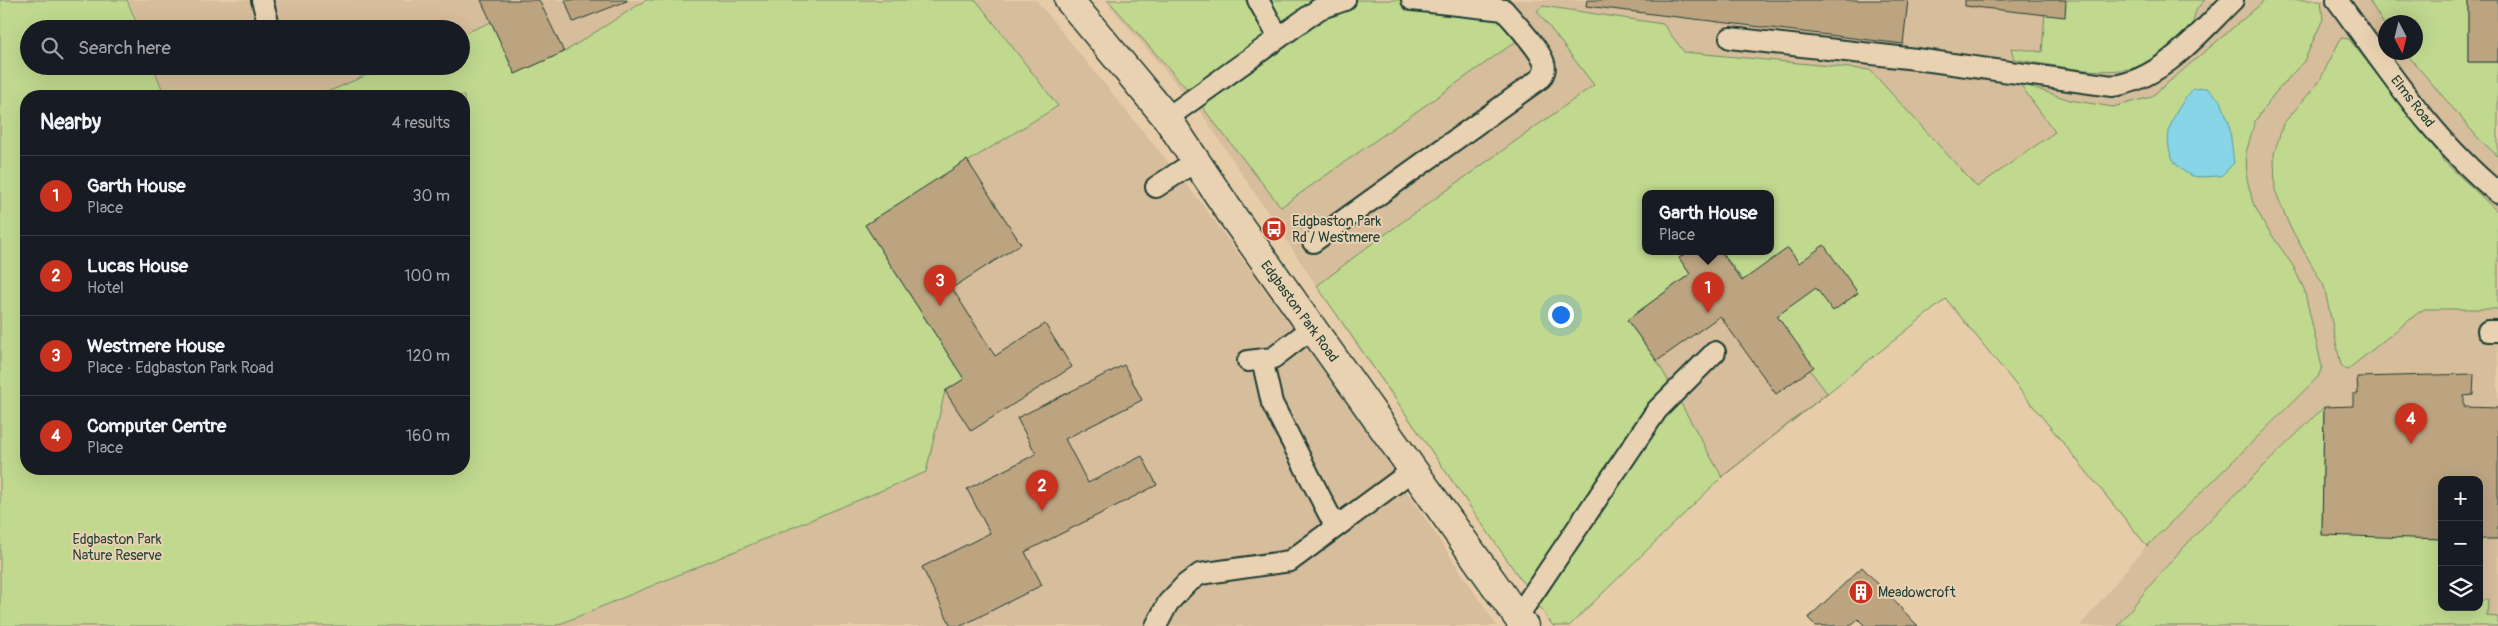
<!DOCTYPE html>
<meta charset="utf-8">
<style>
body{margin:0;font-family:Pangolin,sans-serif;background:#242831;color:#f1f3f6}
.controls{position:absolute;right:15px;bottom:15px;display:grid;overflow:hidden;border-radius:10px;box-shadow:0 5px 20px #0002}
.controls button{width:45px;height:45px;display:grid;place-items:center;padding:0;border:0;border-bottom:1px solid #363941;background:#171b24;color:#f1f3f6;font:25px sans-serif}
.compass{position:absolute;left:2378px;top:15px;width:45px;height:45px;border-radius:50%;background:#171b24;box-shadow:0 5px 20px #0002;rotate:173deg}
.you{position:absolute;left:1560px;top:314px;width:18px;height:18px;margin:-12px;border:4px solid #fff;border-radius:50%;background:#1a73e8;box-shadow:0 0 0 8px #1a73e833}
.badge{display:grid;place-items:center;width:32px;height:32px;border-radius:50%;background:#c8321e;color:#fff;font-size:16px;font-weight:700}
.pin{position:absolute;translate:-50% -41px;filter:drop-shadow(0 1px 2px #0008)}
.pin::after{content:'';position:absolute;top:26px;width:18px;height:15px;background:inherit;clip-path:polygon(0 0,100% 0,50% 100%)}
.popup{position:absolute;left:1642px;top:190px;width:132px;height:65px;box-sizing:border-box;display:grid;place-content:center;border-radius:10px;background:#171b24;filter:drop-shadow(0 1px 4px #0005);font-size:16px;white-space:nowrap;color:#9ea1a6}
.popup b{font-size:19px;color:#f1f3f6}
.popup::after{content:'';position:absolute;left:50%;top:100%;margin-left:-10px;border:10px solid transparent;border-top-color:#171b24}
.list{margin:0;padding:0;list-style:none}
h2{display:flex;justify-content:space-between;align-items:center;height:65px;margin:0;padding:0 20px;font-size:21px}
h2 small{font-size:16px;font-weight:400;color:#9ea1a6}
.list li{display:grid;grid-template-columns:32px 1fr auto;gap:15px;align-items:center;box-sizing:border-box;height:80px;padding:0 20px;border-top:1px solid #363941}
.list b{display:block;font-size:19px;white-space:nowrap}
.list p{margin:0;font-size:16px;white-space:nowrap;color:#9ea1a6}
.list em{font-size:16px;font-style:normal;color:#9ea1a6}
.icon{flex:none;width:28px;height:28px;fill:none;stroke:currentColor;stroke-width:2;stroke-linecap:round;stroke-linejoin:round}
.map{position:relative;flex:none;width:2498px;height:626px;overflow:hidden}
.search{position:absolute;background:#171b24;box-shadow:0 5px 20px #0002;left:20px;top:20px;width:450px;height:55px;display:flex;align-items:center;gap:12px;box-sizing:border-box;padding:0 18px;border-radius:28px;color:#9ea1a6;font-size:19px}
.panel{position:absolute;background:#171b24;box-shadow:0 5px 20px #0002;left:20px;top:90px;width:450px;height:385px;border-radius:20px}
.map>svg:first-child{display:block}
</style>
<div class="map">
<svg width="2498" height="626" viewBox="0 0 2498 626">
<rect width="100%" height="100%" fill="#e7cca9"/>
<filter id="ink" filterUnits="userSpaceOnUse"><feTurbulence type="fractalNoise" baseFrequency=".02" numOctaves="2"/><feDisplacementMap in="SourceGraphic" scale="10" xChannelSelector="R" yChannelSelector="G"/><feConvolveMatrix kernelMatrix="1 2 1 2 8 2 1 2 1" color-interpolation-filters="sRGB"/></filter>
<g filter="url(#ink)">
<path fill="#d6bd9b" fill-rule="evenodd" d="M128,0h908l163,200 162,222 136,204h-1124l-62,-157h153v-373h-298l-12,-30h307v-37h-322z
M1105,0h1393v626h-418l66,-80 -200,-247 -224,178 -153,149h-16l-199,-284 -152,-228zM2386,22h30v30h-30zM1646,194h124v58h-124zM2442,480h37v127h-37z"/>
<path fill="#c0d98f" stroke="#708b62" fill-rule="evenodd" d="M0,0h127l12,29h-110v37h124l12,30h-139v373h438v-373h-146l70,-30h73v-31l30,-13 24,52 49,-22 82,-52h330l82,106 -193,119 99,154 -19,12 -19,81 -371,154h-555z
M1108,0h304l92,10 21,25 -244,172 -86,-109z
M2046,0h159c-16,13 -8,24 -17,32 -10,10 -23,23 -35,29 -37,20 -100,4 -139,-2l-3,-11 31,4z
M2263,0h58l2,19 -19,42 -29,32 -20,28 -9,32 1,26 6,24 12,22 28,41 11,23 18,78 -4,10 -171,169 -201,-247 -224,178 -153,149h-16l-236,-340 49,-38 228,-163 -57,-74 6,-5 120,18 21,28 186,18 107,117 78,-55 -36,-49 51,17 43,7 38,-10 110,-93zM1646,194h124v58h-48l105,141 -105,84 -65,-116 -30,-41 63,-46 -11,-16 8,-6h-41z
M2369,0h99v62h30v94l-19,-17 -73,-86 10,-1v-30h-30l-1,4z
M2341,38l8,1 98,125 51,48v97h-75l-76,61 -6,-5 -17,-79 -34,-59 -15,-37 -1,-36 9,-30 36,-42z
M2324,407l-2,127 120,5v68h37v-7h9l-1,16 11,1v9h-380c60,-81 135,-148 206,-219z"/>
<path fill="#88d5e7" stroke="#5e989f" d="M2207,88l14,13 8,22 5,40 -13,13c-8,0 -19,2 -28,0 -7,-2 -17,-10 -20,-17 -13,-25 3,-50 20,-70z"/>
<path fill="#bca481" stroke="#1f3d34" d="M481,0h58l25,52 -49,22z
M565,0h62v1l-54,21z
M1587,0h321l-5,44 -317,-38z
M1965,0h101l-1,17 -100,-11z
M2468,0h30v62h-30z
M967,160l54,84 -69,44 43,68 50,-32 27,43 -101,64 -26,-40 19,-12 -99,-154z
M1824,245l34,48 -25,18 -17,-23 -39,28 37,51 -38,27 -56,-78 -63,45 -30,-41 63,-46 -11,-16 8,-6h34l21,29 46,-33 11,15z
M1124,365l18,35 -77,39 23,44 54,-27 15,29 -132,67 17,33 -81,41h-10l-29,-59 68,-34 -23,-44 69,-35 -19,-36z
M2474,374l-1,21 -9,1v11l34,1v131h-19v-59h-37v59l-120,-4 2,-128 29,-1v-12h5l-1,-17z
M1862,567l56,59h-53l-7,-7 -8,7h-34l-8,-8z"/>
<g fill="none" stroke-linecap="round" stroke-linejoin="round">
<defs>
<path id="lane" d="M262,0l8,29
M1258,0l21,38
M2337,0c49,67 96,140 161,193
M1730,38l186,21 196,27c50,-6 87,-53 121,-86
M1167,118l152,-109 26,-9
M1156,187l40,-26
M1313,242l228,-164c3,-5 5,-9 3,-15 -4,-14 -30,-41 -40,-53l-92,-10
M2488,331h10
M1262,359l10,44 63,123
M1248,361l25,-3 39,-30
M1518,616l139,-206 58,-58
M1156,626l12,-23 18,-19 14,-10 90,-13 123,-91"/>
<path id="secondary" d="M1069,0l98,118 67,100 290,408"/>
</defs>
<use href="#lane" stroke="#1f3d34" stroke-width="24"/>
<use href="#secondary" stroke="#1f3d34" stroke-width="31"/>
<use href="#lane" stroke="#e9d2b2" stroke-width="20"/>
<use href="#secondary" stroke="#e9d2b2" stroke-width="28"/>
</g>
</g>
<defs>
<symbol id="bus-disc" viewBox="-11 -11 22 22"><circle r="9.5" fill="#c8321e" stroke="#e9d2b2"/><path d="M-5-6H5V4H4V6H2V4H-2V6H-4V4H-5ZM-3.5-4V0h7V-4ZM-3.5 1.2v1.5H-2V1.2ZM2 1.2v1.5H3.5V1.2Z" fill="#fff"/></symbol>
<symbol id="building-disc" viewBox="-11 -11 22 22"><circle r="9.5" fill="#c8321e" stroke="#e9d2b2"/><path d="M-4-6H4V6H1V3H-1V6H-4ZM-2.5-4.3h1.7v1.8h-1.7ZM.8-4.3h1.7v1.8H.8ZM-2.5-1h1.7V.8h-1.7ZM.8-1h1.7V.8H.8Z" fill="#fff"/></symbol>
</defs>
<g fill-rule="evenodd">
<use href="#bus-disc" x="1260" y="215" width="28" height="28"/>
<use href="#building-disc" x="1847" y="578" width="28" height="28"/>
</g>
<g text-anchor="middle" stroke-width="4" stroke-linejoin="round" paint-order="stroke">
<g font-size="14" fill="#1f3d34" stroke="#e9d2b2">
<text transform="translate(2413 101) rotate(52)" y="5">Elms Road</text>
<text transform="translate(1300 311) rotate(54)" y="5">Edgbaston Park Road</text>
</g>
<g font-size="14" fill="#1f3d34" stroke="#e9d2b2" text-anchor="start">
<text x="1292" y="226">Edgbaston Park<tspan x="1292" dy="16">Rd / Westmere</tspan></text>
<text x="1878" y="597">Meadowcroft</text>
</g>
<g font-size="14" fill="#274539" stroke="#e9d2b2">
<text x="117" y="544">Edgbaston Park<tspan x="117" dy="16">Nature Reserve</tspan></text>
</g>
</g>
</svg>
<div class="controls">
<button>+</button>
<button>−</button>
<button><svg class="icon" aria-label="layers" viewBox="0 0 24 24"><path d="M12 4l9 5-9 5-9-5zM3 14l9 5 9-5"/></svg></button>
</div>
<svg class="compass" viewBox="-18 -18 36 36"><path d="M0-13l5 13h-10z" fill="#e53935"/><path d="M0 13l5-13h-10z" fill="#9ea1a6"/></svg>
<div class="you"></div>
<div class="pin badge" style="left:1708px;top:313px">1</div>
<div class="popup"><b>Garth House</b>Place</div>
<div class="pin badge" style="left:1042px;top:511px">2</div>
<div class="pin badge" style="left:940px;top:306px">3</div>
<div class="pin badge" style="left:2411px;top:444px">4</div>
<div class="search"><svg class="icon" aria-label="search" viewBox="0 0 24 24"><circle cx="10" cy="10" r="6"/><path d="M15 15l6 6"/></svg>Search here</div>
<section class="panel">
<h2>Nearby<small>4 results</small></h2>
<ul class="list">
<li><span class="badge">1</span><div><b>Garth House</b><p>Place</p></div><em>30 m</em></li>
<li><span class="badge">2</span><div><b>Lucas House</b><p>Hotel</p></div><em>100 m</em></li>
<li><span class="badge">3</span><div><b>Westmere House</b><p>Place · Edgbaston Park Road</p></div><em>120 m</em></li>
<li><span class="badge">4</span><div><b>Computer Centre</b><p>Place</p></div><em>160 m</em></li>
</ul>
</section>
</div>
